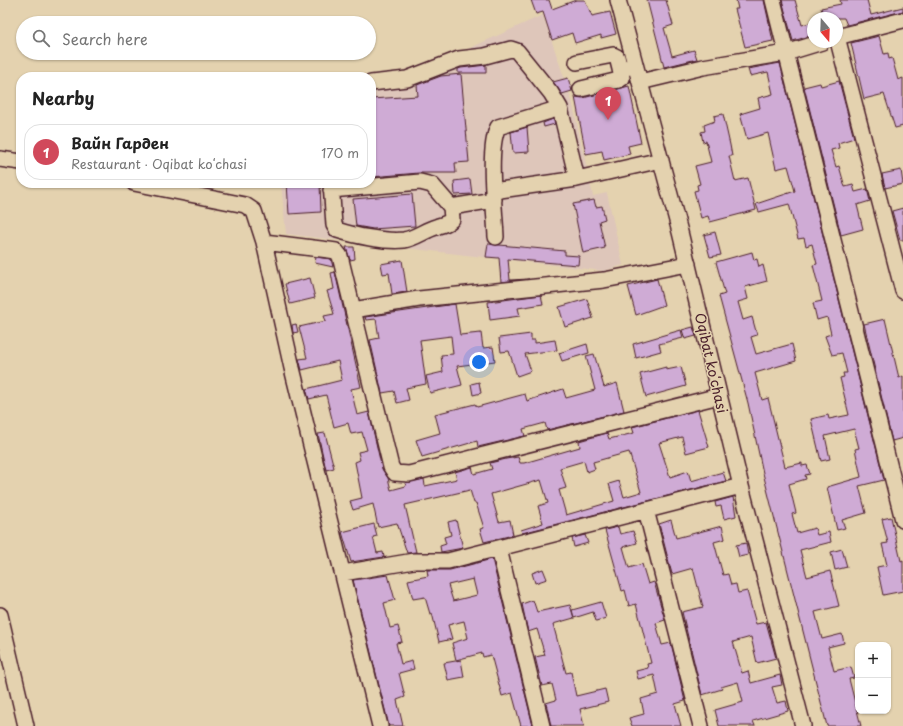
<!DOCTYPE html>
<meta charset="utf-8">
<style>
body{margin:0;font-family:"Playpen Sans",sans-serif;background:#f2f2f2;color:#222}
.controls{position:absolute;right:12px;bottom:12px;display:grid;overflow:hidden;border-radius:8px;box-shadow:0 1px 3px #0004}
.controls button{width:36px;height:36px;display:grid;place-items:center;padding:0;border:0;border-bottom:1px solid #e0e0e0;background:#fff;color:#222;font:20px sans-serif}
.compass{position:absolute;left:807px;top:12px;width:36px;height:36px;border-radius:50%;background:#fff;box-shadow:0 1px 3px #0004;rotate:161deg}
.you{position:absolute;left:479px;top:362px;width:14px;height:14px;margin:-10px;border:3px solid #fff;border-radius:50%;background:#1a73e8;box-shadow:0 0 0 6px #1a73e833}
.badge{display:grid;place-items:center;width:26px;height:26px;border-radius:50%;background:#d1495b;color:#fff;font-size:13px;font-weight:700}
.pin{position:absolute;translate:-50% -33px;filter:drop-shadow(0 1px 2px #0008)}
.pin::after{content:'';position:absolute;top:21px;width:14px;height:12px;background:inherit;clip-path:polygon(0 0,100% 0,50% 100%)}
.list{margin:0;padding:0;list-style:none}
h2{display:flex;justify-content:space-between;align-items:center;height:52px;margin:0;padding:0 16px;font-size:17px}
h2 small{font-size:13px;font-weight:400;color:#767676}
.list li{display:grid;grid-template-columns:26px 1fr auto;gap:12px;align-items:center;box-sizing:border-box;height:56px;margin:0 8px 8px;padding:0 8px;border:1px solid #e0e0e0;border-radius:16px}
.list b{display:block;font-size:15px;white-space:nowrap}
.list p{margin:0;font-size:13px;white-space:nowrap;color:#767676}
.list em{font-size:13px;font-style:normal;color:#767676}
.icon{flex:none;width:22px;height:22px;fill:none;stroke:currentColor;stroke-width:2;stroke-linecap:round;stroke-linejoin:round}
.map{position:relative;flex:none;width:903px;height:726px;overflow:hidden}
.search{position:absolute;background:#fff;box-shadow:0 1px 3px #0004;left:16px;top:16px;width:360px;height:44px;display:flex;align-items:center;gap:10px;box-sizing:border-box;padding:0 14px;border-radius:22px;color:#767676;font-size:15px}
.panel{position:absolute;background:#fff;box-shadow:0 1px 3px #0004;left:16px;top:72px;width:360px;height:116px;border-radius:16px}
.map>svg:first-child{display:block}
</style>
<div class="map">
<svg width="903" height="726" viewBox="0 0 903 726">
<rect width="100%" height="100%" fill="#e4d2af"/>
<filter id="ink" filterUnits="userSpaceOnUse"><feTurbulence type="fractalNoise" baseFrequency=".025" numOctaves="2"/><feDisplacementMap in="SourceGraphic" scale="8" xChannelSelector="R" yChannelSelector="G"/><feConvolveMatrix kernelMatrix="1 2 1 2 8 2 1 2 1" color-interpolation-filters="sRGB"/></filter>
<g filter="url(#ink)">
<path fill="#dec6ba" d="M543,15l29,86 21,95 14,-3 16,72 -19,6 -318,-37 -5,-51h90v-105l48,-7z"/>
<path fill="#cfabd5" stroke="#4a1f2b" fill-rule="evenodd" d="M531,0h18l3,9 24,-9h9l7,16 18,-4 6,22 -15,4v-3l-26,8 -3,-10 -20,7 -9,-28 -7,2z
M647,0h19l7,25 -9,3 8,28 22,-6 3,9 -33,8z
M736,0h28l9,41 -28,6 -10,-38h3z
M782,0h13l7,25 11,-3v13l-20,6z
M840,0h27l4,15 32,-8v4l-56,14 -3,-7h-20l-3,-10 20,-4z
M879,36l5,18 4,-1 1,6 3,-1 6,22 5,-2v48l-8,2 -11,-34 -20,5 -13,-56z
M780,63l104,417 -25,6 7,27 -24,7 3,8 -8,2 -10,-43 34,-10 -6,-28 4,-1 -5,-19 -29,7 5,23 -9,2 -10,-42 17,-4 1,4 20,-4 -9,-37 4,-1 -1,-4h4l-5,-20 -10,2 -7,-19 6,-2 -4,-17 -10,3 -4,-17 9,-2 -9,-36 4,-1 -5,-20 -6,2 -2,-8 -6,1 -9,-35 -30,8 -3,-8 39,-13 -7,-25 -12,3 -8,-36 -21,6 -7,-25 20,-6 -2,-10 15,-4 -5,-22 -18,4 -2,-7z
M486,65v8h-28v-4l3,-1z
M461,74l8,88 -14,1 1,10h-37l-48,4v-78l47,-3 -1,-11 24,-9z
M568,78l4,13 -10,3 -9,-12z
M839,81l15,57 -16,5 1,5 -8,2 5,17 3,-1 6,21 8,-2 2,7 12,-3 3,12 -13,4 6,24 -22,6 -37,-148 16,-4 1,3z
M629,86l12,57 -13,3 2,8 -26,6 -2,-9 -16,3 -11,-57 8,1z
M723,114l7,31 2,11h-3l6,25 13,-3 8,32 -46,12 -2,-6 -7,2 -7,-27 4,-1 -1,-5 3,-1 -5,-18 16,-4 -5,-21 -3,1 -2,-10 4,-1 -1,-6 11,-4 -1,-5z
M553,119l2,5 -11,3 -1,-4z
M527,127l2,25 -16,1 -2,-21z
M901,170l2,14 -18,4 -3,-14z
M470,179l2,15 -17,1 -1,-14z
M287,183h33l1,29 -32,2z
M412,194l3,32 -42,3 -17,-3 -3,-27z
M594,200l2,7 6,-1 3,13 -6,2 6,27 -22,5 -10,-49z
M903,208v32h-3l-8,-29z
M715,232l6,23 -11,2 -6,-22z
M488,244l77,7v4l14,1 -1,9 -70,-6 2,21 19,-1 -28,3 -2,-24 -13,-1z
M346,247h8l1,12 -5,1z
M752,252l2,8 3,-1 2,8 4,-2 4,16 -22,6 3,12 -10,3 5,18 9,-3 5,18 -6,2 5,17 36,-10 4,17 -41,12 7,27 6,-2 17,69 17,-4v3l5,-1 3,9 -5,1 1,4 -17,5 7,29 -4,1 5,19 18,-5 2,7 12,-3 2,10 -31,8 7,27 23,-6 9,35 -24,6 7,27 20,-5 2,9 -16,4 6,24 17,-4 3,11 -5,1 12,47h-34l-64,-253 -15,-70 -29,-107 6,-2 -9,-32z
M316,257l15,2 2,8 -18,-4z
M402,260l5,32 -15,2 -3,-21 -6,1 -2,-10z
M335,272l26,115 -10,2 6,26 12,-3 13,57 6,9 3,12 15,-4 -1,-3 19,-4 1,7 32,-7 -2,-7 17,-5 2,7 18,-5 -2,-6 16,-4 12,-2 2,6h4l56,-16 -1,-6 28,-8 2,6 25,-6 -2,-6 66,-17 11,37 -23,6 -4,-16 -23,6 11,34 18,-6 3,10 32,-9 3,9 -204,52 -1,-3 22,-7 -5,-17 10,-3 -7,-23 -50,14 8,28 11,-2 3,15 -29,7 -4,-13 4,-1 -8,-25h-2l-4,-13 -65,15 11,47 -9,1 -10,-30 -19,4 -5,-23 -20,6 -3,-9 12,-3 -7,-36 5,-2 -2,-8 9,-2 -5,-18 -11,2 -3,-11 -14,4 -8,-32 -17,4 -3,-10 36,-9 -4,-19 -36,9 -3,-11 8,-1 -8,-31 27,-6 -2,-5 10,-2 -7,-23 7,-2 -3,-16zM629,452l12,40 -17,5 -5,-16 -10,3 5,17 -48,14 -7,-25 7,-2 -6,-20 24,-7 3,11 8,-3 -2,-7z
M310,278l5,20 -25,6 -5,-20z
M657,279l7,26 -28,10 -8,-29z
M541,295l2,9 -25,4 2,8 -30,4 -2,-18z
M587,299l6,19 -28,9 -6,-20z
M455,304l5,31 21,-2 2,15 10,-1 2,14 -38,5 5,19 -32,8 -4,-17 17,-4 -2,-17 12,-1 -2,-18 -31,4 6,44 -20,4 3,12 -12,3 -3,-12 -12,2 -12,-53 9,-2 -3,-19 -10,1 -1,-3z
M885,319l14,59 4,-2v62l-11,3 -28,-117z
M296,324l2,8 -5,1 -1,-8z
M693,327l3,9 -11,3 -3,-9z
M681,330l2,8 -24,6 2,7 -25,7 -3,-14z
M531,334v6h4v3l20,-3 2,10 -32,4 6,17 -14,5 -8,-25 -8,1 -2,-14z
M587,344l2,9 -27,8 -3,-8z
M594,354l10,33 13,-4 7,28 -77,19 -2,-7 -22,6 2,7 -47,11 -1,-6 -55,16 -6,-17 24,-7 -5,-19 40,-10 2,3 48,-13 2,7 36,-12 3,9 29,-8 -9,-34z
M666,367v3l15,-3 5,19 -40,11 -6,-23z
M479,382l2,11 -8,2 -2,-11z
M325,433l9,35 -8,2 -8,-36z
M733,497l3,19 -12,3 -3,-13 -5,1 -1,-5z
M891,517l10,44 2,-1v31l-20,4 -6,-28 10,-2 -5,-21 6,-1 -6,-24z
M456,520l7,28 -22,4 -1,-6 6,-2 -2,-7 7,-2 -3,-13z
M671,520l5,18 46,-12 3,13 -11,3 9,33 5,-1 3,11 5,-1 2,9 9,-2 9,33 10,-2 10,36 -19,5 -6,-26 -18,5 9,31 6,-2 3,12 29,-8 2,10 -10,2 5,16 9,-2 2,10 -35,10 2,5h-36l-4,-16 28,-8 -5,-20 -17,5 1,2 -20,6 -20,-83 21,-5 -10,-39 -21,6 -13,-50z
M374,524l3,12 -4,1 4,16 6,-1 1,5 -33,5 -9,-30z
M618,527l2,7 13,-3 4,12 -14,4 6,21 13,-4 6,20 6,-2 11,38 -9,3 6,22 9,-2 14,58 -10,3 6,22h-49l-3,-8 15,-4 -3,-15 17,-5 -4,-19 -16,4 -2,-8 12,-3 -1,-4 4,-1 -15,-59 -7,2 -4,-16 -3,1 -17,-61z
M585,535l3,8 -14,4 -2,-9z
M746,543l2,12 -9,2 -3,-12z
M842,549l5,18 -12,3 -4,-18z
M492,559l41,167h-12l-9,-33 -10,3 -11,-41 -8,2 -1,-4 -26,7 -4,-17 16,-5 -4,-17 -16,4 4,14 -13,3 -7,-29 -2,1 -5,-17 -12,2 -5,-19 20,-4 -1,-6h23zM473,579l4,16 -24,6 -5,-16z
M543,569l4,10 -12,4 -3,-10z
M388,575l7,25 -11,3 6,25 8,-2 4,16 -6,1 5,21 11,-3 2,8 -15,4 6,24 -8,3 6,26h-14l-36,-146z
M533,600l4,12 33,-7 4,13 -21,6 13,49 5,-1 5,24 29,-7 3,13 -28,7 4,17h-33l-5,-23 10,-3 -4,-16 -10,2 -7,-29 10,-2 -8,-26 -9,3 -6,-28z
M601,602l5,16 -10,3 -3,-9 -19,6 -2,-8z
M461,660l3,17 -16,3 -4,-17z"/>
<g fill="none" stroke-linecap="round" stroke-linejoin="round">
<defs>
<path id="minor" d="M618,0l62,232 61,254 62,240
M773,0l130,520
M837,37l66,254
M837,37l66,-17
M577,62l36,-7 4,2 3,12 15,-3
M640,82l63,-15 83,-14 36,-11
M371,83l36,-4 52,-20 26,-3 26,-7 6,2 34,42 9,15 17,71
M581,89l38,-9 3,-2 -2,-9
M0,159l21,3
M134,183l111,22 9,6 10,31 28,126 88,358
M331,183l3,42 3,5c18,6 49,12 67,10 12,-2 21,-10 32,-13 6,-3 11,-2 16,-8l-1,-12 43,-7
M331,190l89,-8 12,3 19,22
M493,191l84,-12 84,-19
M496,237c-1,-26 -9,-88 2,-110l62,-19
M264,242l65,8 7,1 4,5 51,211 4,6 14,1 310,-78
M353,310l66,-11 185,-19 84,-16
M646,510l55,216
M499,549l43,177
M343,573l71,-12h34l293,-75
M0,615l26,111"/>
</defs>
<use href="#minor" stroke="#4a1f2b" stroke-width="18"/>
<use href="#minor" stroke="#e4d2af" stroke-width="15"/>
</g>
</g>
<g text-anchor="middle" stroke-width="3" stroke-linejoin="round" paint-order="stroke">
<g font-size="14" fill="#4a1f2b" stroke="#e4d2af">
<text transform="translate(711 363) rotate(77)" y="5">Oqibat koʻchasi</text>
</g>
</g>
</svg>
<div class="controls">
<button>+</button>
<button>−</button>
</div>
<svg class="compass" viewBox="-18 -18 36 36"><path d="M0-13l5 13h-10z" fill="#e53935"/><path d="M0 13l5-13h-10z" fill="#767676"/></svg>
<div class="you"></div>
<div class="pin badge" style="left:608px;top:120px">1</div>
<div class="search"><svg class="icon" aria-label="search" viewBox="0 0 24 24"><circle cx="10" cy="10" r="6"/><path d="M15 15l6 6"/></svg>Search here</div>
<section class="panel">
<h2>Nearby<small></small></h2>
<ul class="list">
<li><span class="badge">1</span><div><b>Вайн Гарден</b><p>Restaurant · Oqibat koʻchasi</p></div><em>170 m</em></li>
</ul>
</section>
</div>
